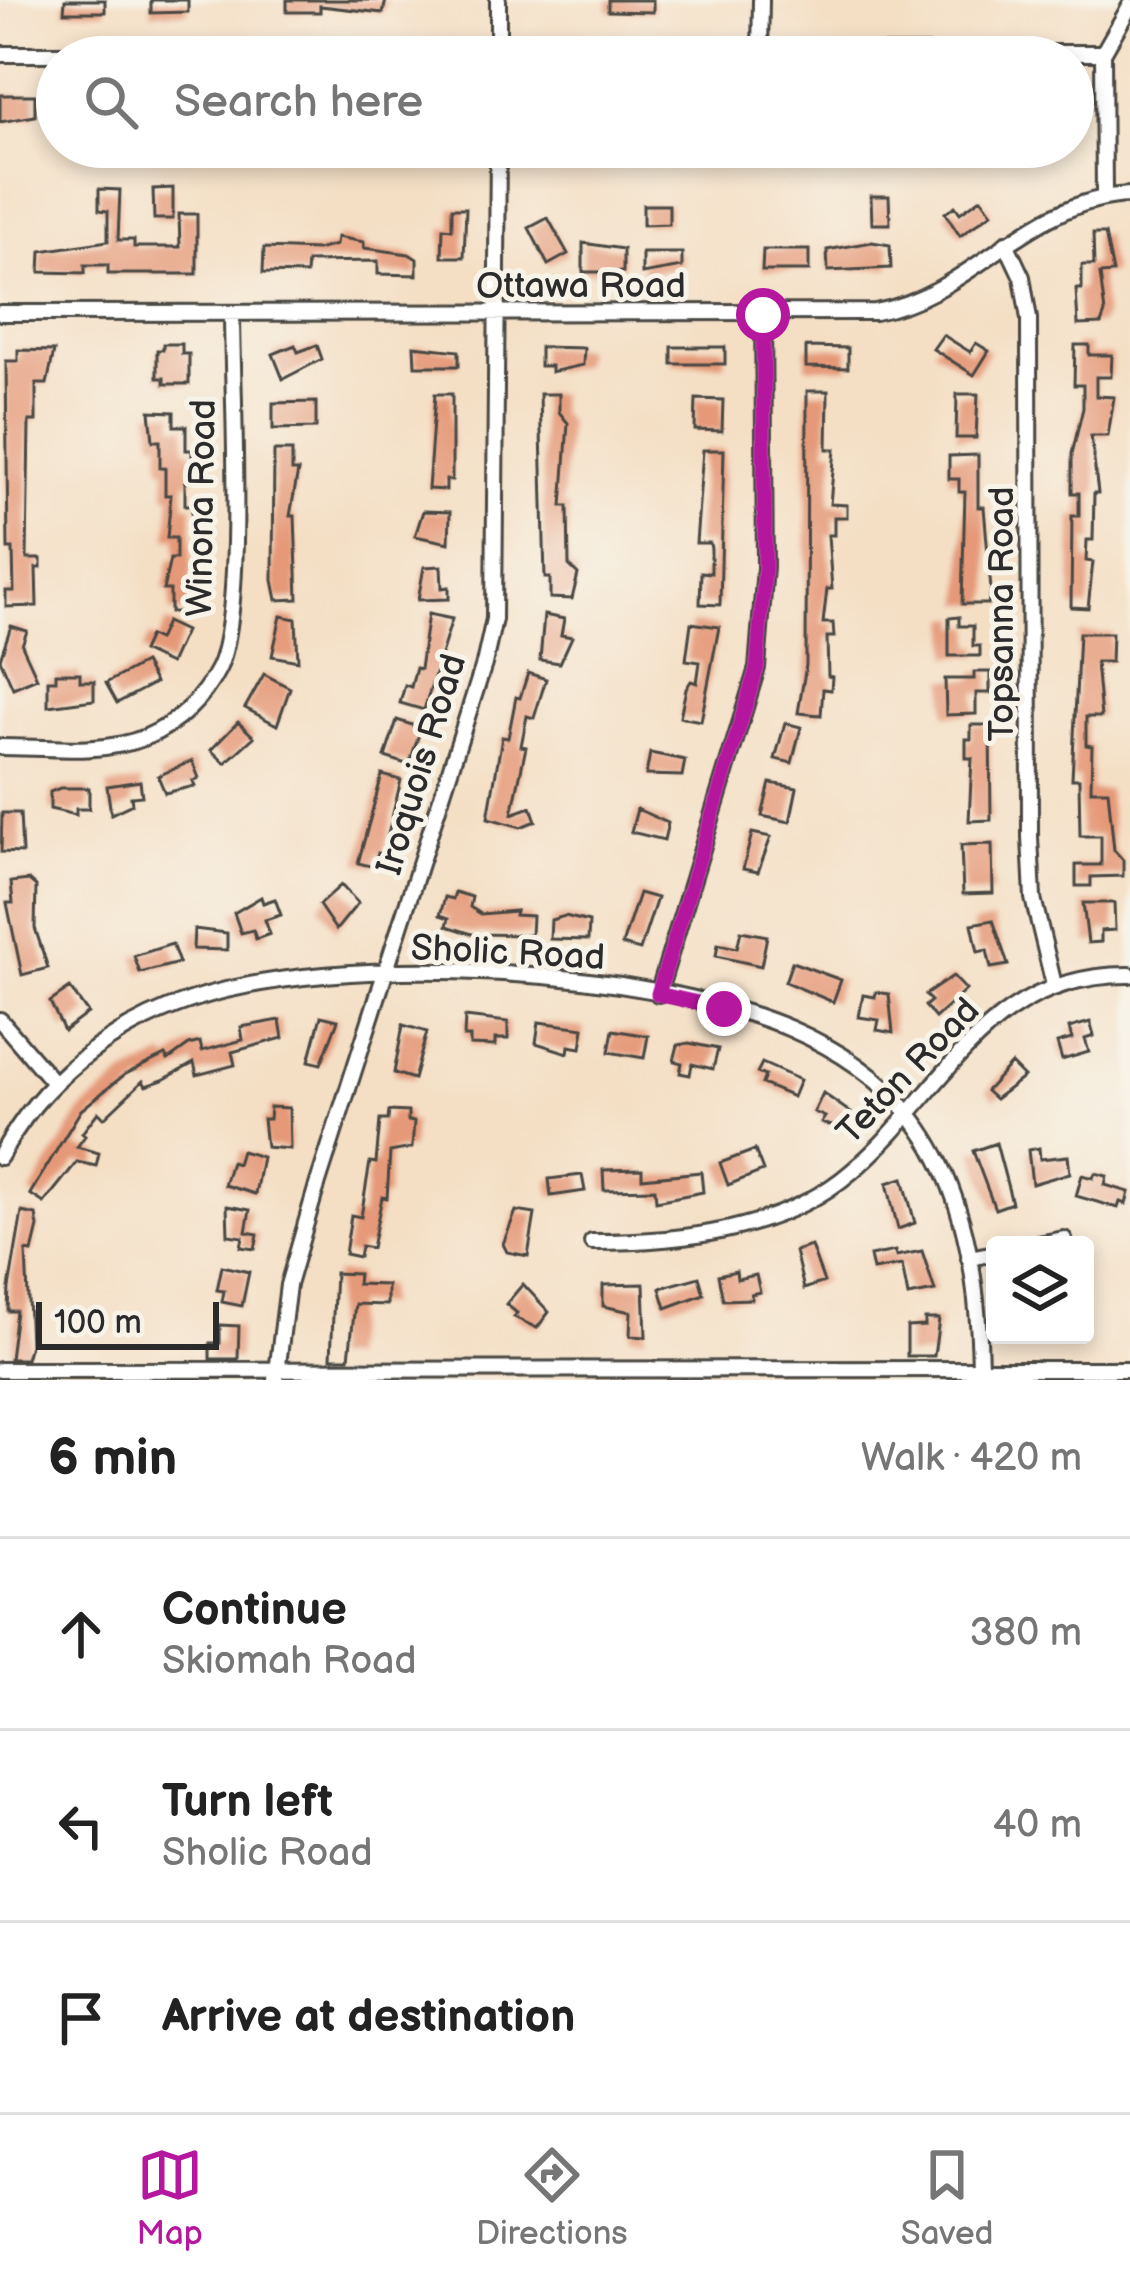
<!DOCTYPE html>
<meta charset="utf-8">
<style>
body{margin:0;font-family:"Balsamiq Sans",sans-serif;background:#f2f2f2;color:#222}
.controls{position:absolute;right:36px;bottom:36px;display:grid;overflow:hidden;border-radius:12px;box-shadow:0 6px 18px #0003}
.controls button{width:108px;height:108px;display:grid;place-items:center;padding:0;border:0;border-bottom:3px solid #e0e0e0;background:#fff;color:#222;font:60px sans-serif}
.scale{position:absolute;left:36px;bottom:30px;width:183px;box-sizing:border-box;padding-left:12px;border:6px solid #2b2b2b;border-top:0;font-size:33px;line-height:42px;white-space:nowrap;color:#2b2b2b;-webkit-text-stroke:9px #f7f3e8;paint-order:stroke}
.stop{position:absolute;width:36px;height:36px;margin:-27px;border:9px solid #b5179e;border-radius:50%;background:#fff}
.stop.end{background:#b5179e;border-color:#fff;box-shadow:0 3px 12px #0008}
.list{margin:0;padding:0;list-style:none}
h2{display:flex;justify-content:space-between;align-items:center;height:156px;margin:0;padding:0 48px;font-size:51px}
h2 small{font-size:39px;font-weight:400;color:#767676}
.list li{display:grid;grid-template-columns:78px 1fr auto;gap:36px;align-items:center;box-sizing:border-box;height:192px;padding:0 48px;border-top:3px solid #e0e0e0}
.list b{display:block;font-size:45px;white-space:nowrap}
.list p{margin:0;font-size:39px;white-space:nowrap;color:#767676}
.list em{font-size:39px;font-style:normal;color:#767676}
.icon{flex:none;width:66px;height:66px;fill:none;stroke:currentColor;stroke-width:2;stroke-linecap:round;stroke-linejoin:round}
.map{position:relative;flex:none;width:1130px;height:1380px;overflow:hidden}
.search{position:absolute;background:#fff;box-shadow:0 6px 18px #0003;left:36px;right:36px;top:36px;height:132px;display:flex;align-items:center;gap:30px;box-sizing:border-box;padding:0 42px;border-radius:66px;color:#767676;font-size:45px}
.sheet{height:732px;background:#fff}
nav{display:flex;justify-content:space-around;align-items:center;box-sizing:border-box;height:168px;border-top:3px solid #e0e0e0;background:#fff;font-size:33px;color:#767676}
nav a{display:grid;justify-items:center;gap:6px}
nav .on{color:#b5179e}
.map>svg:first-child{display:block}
</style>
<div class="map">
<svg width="1130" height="1380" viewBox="0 0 1130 1380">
<rect width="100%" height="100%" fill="#f7f3e8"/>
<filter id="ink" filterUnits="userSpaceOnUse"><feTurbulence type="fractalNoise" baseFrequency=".00833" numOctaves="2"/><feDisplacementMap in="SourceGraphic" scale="24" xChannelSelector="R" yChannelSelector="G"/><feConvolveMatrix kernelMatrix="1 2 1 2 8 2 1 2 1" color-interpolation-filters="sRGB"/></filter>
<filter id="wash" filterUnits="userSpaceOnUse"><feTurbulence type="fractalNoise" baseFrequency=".004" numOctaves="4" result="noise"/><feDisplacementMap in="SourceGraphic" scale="48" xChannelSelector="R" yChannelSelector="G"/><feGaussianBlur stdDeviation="2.7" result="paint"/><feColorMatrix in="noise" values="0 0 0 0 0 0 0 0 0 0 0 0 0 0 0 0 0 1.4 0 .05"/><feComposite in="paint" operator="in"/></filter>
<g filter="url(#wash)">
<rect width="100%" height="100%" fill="#f4dfc5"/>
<g id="blocks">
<path fill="#e59978" d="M65,0h40v12h-41z
M151,0h37v12l-37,1z
M287,0h99l-3,13 -63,-7v6h-33z
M608,0h45v12l-45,-1z
M0,95h35v21l-35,6z
M173,188v31h-19l-1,-30z
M99,189l21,1 -2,50h16v7h46l-1,-33h18v60h-89v-9h-23v8l-45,-1 1,-21 67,-10v-30l-9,-1z
M871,196h18l1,28h-18z
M981,198l11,15 -32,23 -15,-23 10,-7 5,7z
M643,205h26v19l-26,1z
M452,208h14l-2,49h-22l1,-29 9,1z
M548,218l20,36 -20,11 -19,-37z
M1093,234h12l8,39 -13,1 5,39 -4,11 -23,1 -2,-36h6v-24h12z
M337,237l27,5v6l45,6 8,5v16l-39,-1v-13l-71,1 -1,12 -43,-1 1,-25 53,2 19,-5z
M872,242l18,3 1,23 -63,3 -1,-21z
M583,243l40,6v23h-40z
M763,250h46v21h-47z
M642,253h40v14l-40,7z
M943,335l27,17 6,-9 13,8 -15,24 -41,-26z
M163,344h19v10h7v30h-25v-6h-7v-28h6z
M295,345l3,7 19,-7 5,14 -39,20 -10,-25z
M1075,345h14v10h23l-1,22h-15v19l18,1 -6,39h-17l7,57h-4l-1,47h-6l-1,21 7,1 -5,46 -17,-1 1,-91h7v-23h-7v-39l11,-46v-23h-9z
M414,346l45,5v15h-44z
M540,347l44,1 -1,17 -32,7v-6h-11z
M672,347h53v17h-53z
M806,347l42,1v20l-42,-1z
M18,350l36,1 -7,33h-11v37h-7l-2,138h14v9h-5l1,38 -31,1v-16h8l-1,-42h-5l-2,-188h12z
M807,391h21l-1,58h8l-5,55 17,1v12h-13v18h-6l4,54h-5l-4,34h10l1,14h-7l1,39 4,1 -1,13 -8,-1 -2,26 -23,-2 8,-48z
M435,394h17v86h-6v10l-18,-1z
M540,394h19v18l9,11 -6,83h6l1,59 9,9 -6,25 -22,-1v-20h-5z
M957,394h21l-2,44h-20z
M696,399l27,1 -1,31 -27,-1z
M316,402v26l-43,1v-26z
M150,411l24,1v14h12v24h6v32h-7v23h7l-1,107h-21v-22h-7l7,-31h6v-21h-9l4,-43h-6v-27h-5v-27h-7z
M703,450h21l-4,155 -20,-1 1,-32 10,1v-24l-1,-6h-14z
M274,451h18v20h6l-8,45h5l3,83 -21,1 -4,-20z
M978,455v52h6l7,83 -3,14h-26l3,-112h-6v-13h-10v-23z
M423,511l27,1 -1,31 -34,-7z
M441,566l1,22 7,-1v12l-31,1 6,-33z
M428,614l24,5 -28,91 -24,-7 5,-18 6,2 5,-19 4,1z
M544,615l20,4 -3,16 11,2 -12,26 -20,-3z
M281,616l15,3 2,42 -26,-5z
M959,617v9h14v20h7v10h-31v-38z
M166,622l19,9 -15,33 -28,-13 7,-15 9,4z
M691,623l28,4 -18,94 -21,-4 6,-28 5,-8 6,2 3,-21 -14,-2z
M11,626l16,5 -5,14 15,33 -24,10 -13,-29z
M1079,633h33l-1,29h-15l5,55h-15v28l6,1 -1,44h17l6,60 9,10v16l-32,1v9h-15v-21h25v-29h-21l-1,-57h-7z
M144,663l11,20 -38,20 -11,-20z
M974,672h16v21h-14v21l-30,1 -1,-36h29z
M56,673h24v8h14v19l-46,6v-26h8z
M528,673l18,6 -12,39 -7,-2 -6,30 5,1 -14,67 19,-7 5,14 -15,6 -33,-9 14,-81 6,1 8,-41 4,1z
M264,674l26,14 -13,37 -32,-17z
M397,720l24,8 -12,37 -24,-8z
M238,722l16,15 -29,26 -14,-13z
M785,723l16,4 -9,36 -17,-4z
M971,725h19l1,95 -22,1 3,-63h-6v-19h5z
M650,753l35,7 -3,16 -36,-1z
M192,761l7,17 -6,3 2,5 -30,7 -7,-17z
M382,775l19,5 -18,75 -5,-2 -4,14 -16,-4z
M140,781l2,15 -11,1 1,7 -21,10 -4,-28z
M770,783l27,5 -7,34 -28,-6z
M60,788h29v21h-13v6l-26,-6v-17z
M637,809l31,14 -4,17 -33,-8z
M2,813h18l2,40 -21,-1z
M752,833l19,4 -13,35 -15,-3z
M992,844l1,49 -30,1 -2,-49z
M29,880l7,6 -1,42 13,40 -26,7 -15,-72h6l-2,-21z
M341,885l17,18 -22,27 -17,-25z
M455,892l17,5 -2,10 11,7 35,-3 -1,4 17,1 -1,19 -59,-1 -25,-8 2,-8 -9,-3 5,-18 8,2z
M639,893l18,5 -17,52 -18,-5z
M261,897l2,6 12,-4 6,16 -16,5 5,14 -14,5 -3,-9 -12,3 -7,-20z
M1083,903h31l1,27 -14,1v11l-13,1z
M565,916l24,6 -1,18 -38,-1 1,-19z
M993,920l15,45 -17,3 -4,-18 -9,2 -6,-28z
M194,929l33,4v17l-34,-1z
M741,931l26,5 -6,30 -45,-10 2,-12 19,4z
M172,944l7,19 -39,10 -6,-17z
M792,962l49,18 -8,22 -48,-20z
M953,976l13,14 -31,28 -10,-12 6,-5 -6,-6z
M70,988l18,25 -24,18 -14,-29z
M876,992l13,2 4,39 -16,-3 2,-10 -20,-3 4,-22 12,2z
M321,1016l17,4 -17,44 -12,-3z
M465,1017l43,5v17h-13v7l-25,-1v-8h-6z
M280,1020l3,18 -51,14 3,13 -38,10 -3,-12 -31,17 -17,6 -3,-5 -39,37 -6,-6 -16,21 3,3 -8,11 22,6 -3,13 -19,-4 -33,41 -14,-9 51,-84 43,-35 41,-20 3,5 21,-15 11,-3 2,9 41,-11 -2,-13z
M539,1022l45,6 -3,20 -12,-2 -1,7 -32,-10z
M1090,1022l4,14 -9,3 4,13 -27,8 -5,-17 15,-4 -3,-11z
M403,1025l24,7 -13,47 -20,-6z
M613,1030l35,6 -4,22 -35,-6z
M689,1043l29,6 -5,20 -21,-5 -2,11 -10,-2 2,-10 -8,-2 4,-16z
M762,1063l38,17 -7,17 -31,-13 3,-8 -8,-3z
M1011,1064l13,13 -29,22 -9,-8z
M823,1093l28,20 -8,16 -22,-6 4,-6 -11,-5z
M270,1107l19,1 1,41 -24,-2 -3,-28h6z
M389,1111l19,1v9l6,1 -2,26 -22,4 -3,46 -5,-1 -10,51 -11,-2 -2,11 -14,-3 6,-39 10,2 9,-55 6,1 4,-43h8z
M996,1143l16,60 -17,6 -22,-58z
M1039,1148l1,11 28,-3 2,17 -38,11 -4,-34z
M755,1150l8,21 -35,14 -8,-22z
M241,1151l21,6 -7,37 -31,-9 7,-23 6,2z
M642,1169v9l59,-6 2,20 -47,9 -1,-12 -51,1 -1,-20z
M1095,1173l12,3 -2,9 24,7 -3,12 -6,-2 -2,6 -42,-12 6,-21 11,3z
M582,1175l3,16 -34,5 -2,-17z
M903,1178l12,45 -17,6 -11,-46z
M227,1206l23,4 -4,22 12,2 -3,15 -14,-2 2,-10 -15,-2z
M516,1211l19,3 -7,42 -21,-4 -4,-8z
M22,1212l14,3 2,12 -6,25 -6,-1 4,94 -4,14h-16l6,-48h-8l1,-23z
M811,1246l13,36 -20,7 -9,-38z
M895,1251l1,5 26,-5 13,40 -27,5 -6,-31 -29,5 -3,-14z
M222,1266l27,6 -7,34 -20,-4 2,-11 -7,-1z
M736,1271l1,8 19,-4 4,17 -9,2 1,5 -29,1 -5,-25z
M335,1273l23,1 -1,10 30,1v20l-32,-1 -6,54h-18z
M699,1277l5,17 -38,14 -6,-20z
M523,1284l26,28 -12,16 -23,-11 3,-4 -11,-9z
M644,1284l2,53 -16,-1 1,-24 -28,-6v-21z
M925,1319h14l-5,37h-27v-29l18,-1z
M220,1325l19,1 -1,33h-28v-16h10z"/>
</g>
</g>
<g filter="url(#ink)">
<use href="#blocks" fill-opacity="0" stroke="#494642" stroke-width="3"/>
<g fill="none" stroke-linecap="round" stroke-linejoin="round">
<defs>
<path id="minor" d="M760,53l1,-53
M0,54l1103,-1
M498,57v-57
M1104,196l-1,-143 27,-47
M1006,243l16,34 7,42 1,518 3,61 21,87
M0,313l875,-1c98,-17 152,-113 255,-117
M0,747c46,0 102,8 146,-10 31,-13 57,-38 72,-68 28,-56 14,-281 14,-355
M658,994l99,-326 8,-101 -2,-252
M0,1020l54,63
M0,1157c40,-76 110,-130 191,-157 148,-50 456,-33 600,29 44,19 86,46 117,84 59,71 72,178 72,267
M592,1242c87,0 189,-10 259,-70 96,-81 133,-198 279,-197
M1033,1245l31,-6
M969,1258l26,-5
M0,1370l1130,-1
M276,1380l12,-95 27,-93 169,-528 10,-45 4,-472"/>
</defs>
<use href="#minor" stroke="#494642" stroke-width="20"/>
<use href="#minor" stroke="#fff" stroke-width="14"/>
</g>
</g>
<g fill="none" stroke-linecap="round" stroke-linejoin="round" filter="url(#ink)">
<path stroke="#b5179e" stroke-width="15" d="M724,1009l-66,-15 99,-326 8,-101 -2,-252"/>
</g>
<g text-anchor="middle" stroke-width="10" stroke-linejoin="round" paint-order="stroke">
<g font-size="36" fill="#2b2b2b" stroke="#f7f3e8">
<text x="581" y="297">Ottawa Road</text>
<text transform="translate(200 508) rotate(-89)" y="13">Winona Road</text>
<text transform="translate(1000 614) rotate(-90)" y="13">Topsanna Road</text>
<text transform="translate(420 764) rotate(-73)" y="13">Iroquois Road</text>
<text transform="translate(508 951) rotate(3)" y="13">Sholic Road</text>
<text transform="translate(907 1070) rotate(-46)" y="13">Teton Road</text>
</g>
</g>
</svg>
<div class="controls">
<button><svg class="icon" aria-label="layers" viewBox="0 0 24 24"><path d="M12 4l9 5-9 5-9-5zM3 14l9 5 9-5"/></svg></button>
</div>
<div class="scale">100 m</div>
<div class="stop" style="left:763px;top:315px"></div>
<div class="stop end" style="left:724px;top:1009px"></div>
<div class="search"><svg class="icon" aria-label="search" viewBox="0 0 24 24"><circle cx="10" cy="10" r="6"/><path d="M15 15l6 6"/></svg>Search here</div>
</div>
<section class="sheet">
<h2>6 min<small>Walk · 420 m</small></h2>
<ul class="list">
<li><svg class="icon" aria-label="ahead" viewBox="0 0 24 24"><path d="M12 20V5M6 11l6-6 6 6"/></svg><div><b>Continue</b><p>Skiomah Road</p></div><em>380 m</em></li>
<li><svg class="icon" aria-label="left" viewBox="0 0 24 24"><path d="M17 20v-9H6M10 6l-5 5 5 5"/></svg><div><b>Turn left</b><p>Sholic Road</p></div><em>40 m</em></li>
<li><svg class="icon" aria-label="arrive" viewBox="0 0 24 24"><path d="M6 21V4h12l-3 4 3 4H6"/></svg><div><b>Arrive at destination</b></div></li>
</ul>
</section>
<nav>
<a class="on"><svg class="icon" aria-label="map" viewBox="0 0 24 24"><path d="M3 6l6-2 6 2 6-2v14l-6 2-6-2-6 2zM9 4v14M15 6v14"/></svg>Map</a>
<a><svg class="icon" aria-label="directions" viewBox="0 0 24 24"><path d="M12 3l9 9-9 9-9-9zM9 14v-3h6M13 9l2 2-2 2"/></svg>Directions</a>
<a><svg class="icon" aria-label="saved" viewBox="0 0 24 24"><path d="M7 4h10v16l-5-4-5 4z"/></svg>Saved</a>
</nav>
